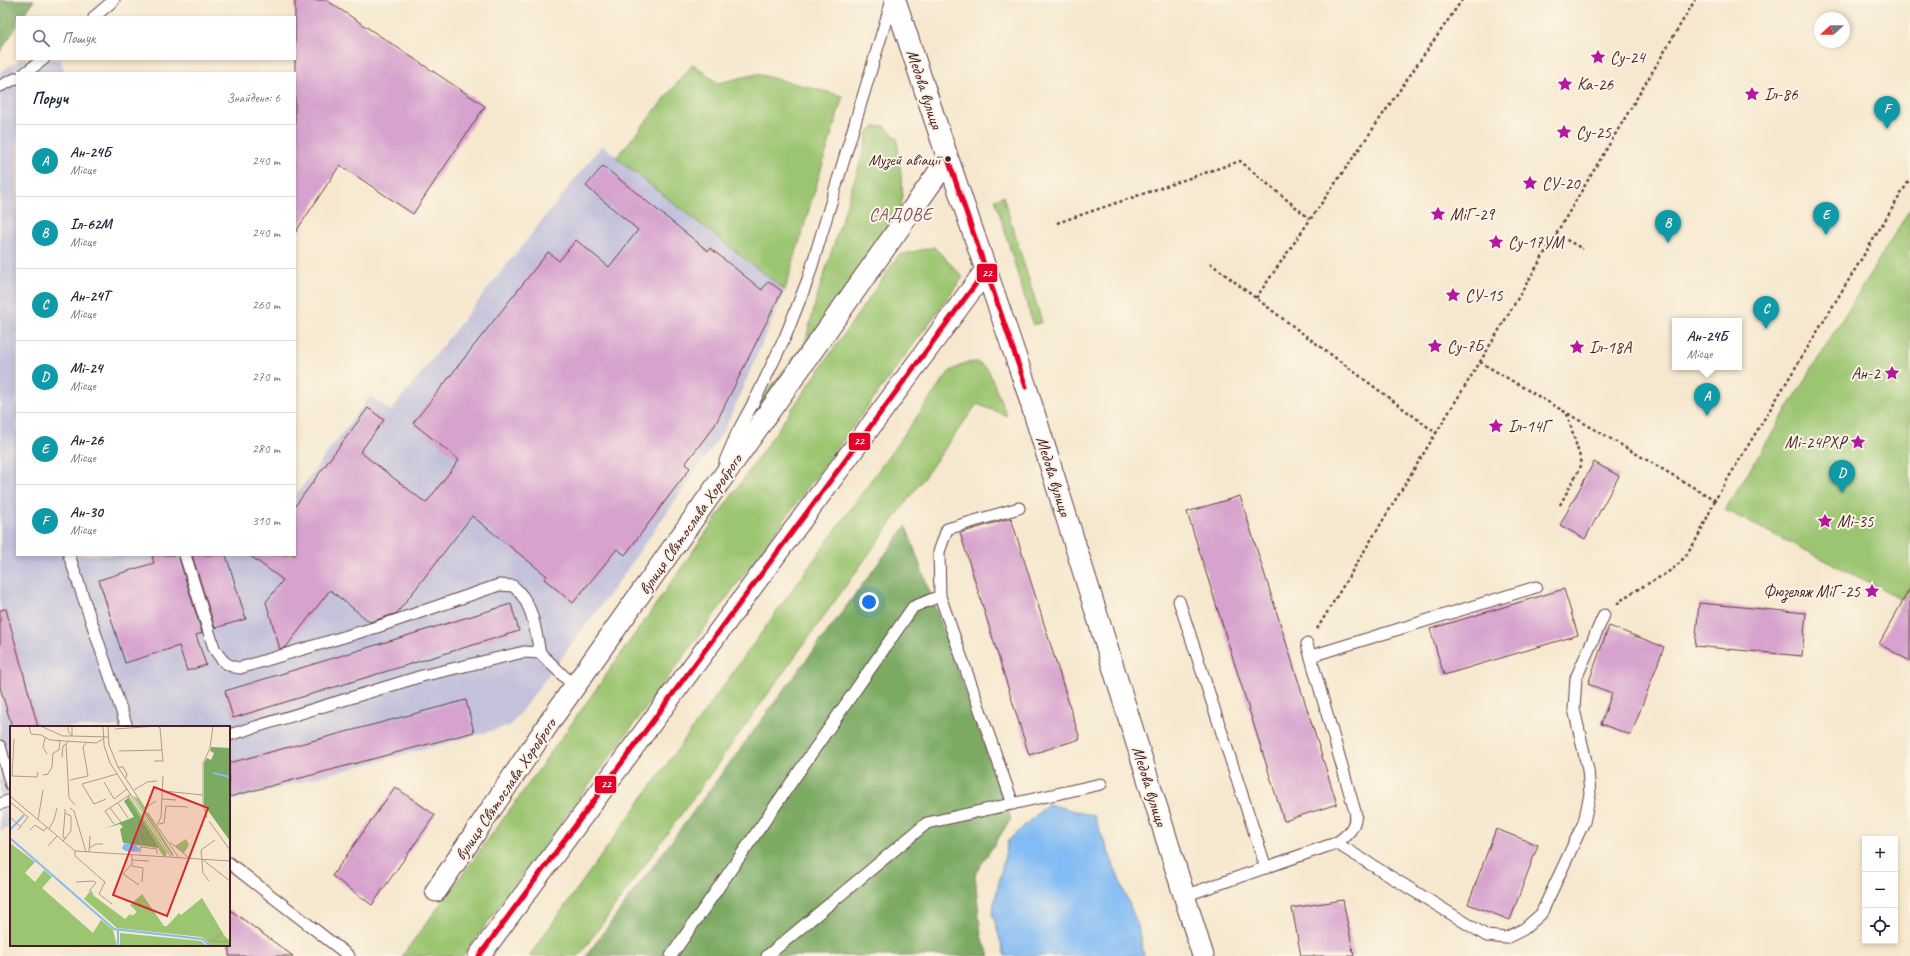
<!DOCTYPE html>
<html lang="uk">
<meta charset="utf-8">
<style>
body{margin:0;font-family:Caveat,sans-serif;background:#f2f2f3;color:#1f2937}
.controls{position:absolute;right:12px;bottom:12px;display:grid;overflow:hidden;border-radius:0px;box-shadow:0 2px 6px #0003}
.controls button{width:36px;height:36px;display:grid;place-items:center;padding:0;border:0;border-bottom:1px solid #e0e1e3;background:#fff;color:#1f2937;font:20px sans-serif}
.compass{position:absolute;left:1814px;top:12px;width:36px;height:36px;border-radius:50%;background:#fff;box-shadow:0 2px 6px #0003;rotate:249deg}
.you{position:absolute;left:869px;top:602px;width:14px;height:14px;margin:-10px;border:3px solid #fff;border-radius:50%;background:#1a73e8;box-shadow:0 0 0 6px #1a73e833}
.badge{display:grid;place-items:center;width:26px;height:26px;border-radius:50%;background:#b5179e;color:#fff;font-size:13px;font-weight:700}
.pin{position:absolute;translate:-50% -33px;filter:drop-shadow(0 1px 2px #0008)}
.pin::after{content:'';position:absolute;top:21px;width:14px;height:12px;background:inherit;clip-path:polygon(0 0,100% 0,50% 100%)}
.popup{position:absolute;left:1672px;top:318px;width:70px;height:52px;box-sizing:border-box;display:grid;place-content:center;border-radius:0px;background:#fff;filter:drop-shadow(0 1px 3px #0005);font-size:13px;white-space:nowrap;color:#747a83}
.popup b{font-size:15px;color:#1f2937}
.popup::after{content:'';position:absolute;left:50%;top:100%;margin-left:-8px;border:8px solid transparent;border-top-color:#fff}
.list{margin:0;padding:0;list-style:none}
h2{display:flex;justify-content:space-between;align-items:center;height:52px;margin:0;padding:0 16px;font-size:17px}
h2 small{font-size:13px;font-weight:400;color:#747a83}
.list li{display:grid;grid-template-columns:26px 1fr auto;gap:12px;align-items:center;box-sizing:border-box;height:72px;padding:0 16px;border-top:1px solid #e0e1e3}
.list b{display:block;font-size:15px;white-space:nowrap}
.list p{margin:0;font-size:13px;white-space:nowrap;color:#747a83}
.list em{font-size:13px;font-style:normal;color:#747a83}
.icon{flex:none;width:22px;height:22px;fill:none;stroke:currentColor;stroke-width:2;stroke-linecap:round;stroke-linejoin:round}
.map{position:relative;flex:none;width:1910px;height:956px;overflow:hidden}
.search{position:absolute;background:#fff;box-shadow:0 2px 6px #0003;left:16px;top:16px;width:280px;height:44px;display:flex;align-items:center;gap:10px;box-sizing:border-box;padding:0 14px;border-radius:0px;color:#747a83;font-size:15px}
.panel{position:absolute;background:#fff;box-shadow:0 2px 6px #0003;left:16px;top:72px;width:280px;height:484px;border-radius:0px}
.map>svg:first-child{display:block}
</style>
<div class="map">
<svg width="1910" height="956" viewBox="0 0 1910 956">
<rect width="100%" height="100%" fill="#fcf5e5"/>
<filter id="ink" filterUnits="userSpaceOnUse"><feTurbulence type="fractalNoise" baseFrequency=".025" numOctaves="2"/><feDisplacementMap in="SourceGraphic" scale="8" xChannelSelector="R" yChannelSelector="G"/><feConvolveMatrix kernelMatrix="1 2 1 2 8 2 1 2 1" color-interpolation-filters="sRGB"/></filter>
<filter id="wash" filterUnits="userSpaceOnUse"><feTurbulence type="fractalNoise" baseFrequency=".012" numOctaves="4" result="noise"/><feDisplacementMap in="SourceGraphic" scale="16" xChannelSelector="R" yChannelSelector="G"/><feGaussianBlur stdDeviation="0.9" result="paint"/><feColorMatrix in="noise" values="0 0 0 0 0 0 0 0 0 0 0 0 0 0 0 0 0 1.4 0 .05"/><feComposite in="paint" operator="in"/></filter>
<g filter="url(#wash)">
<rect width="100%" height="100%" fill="#f6e8cf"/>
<path fill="#c3c1db" d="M21,59h39l5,14h-48v482h278v-59l75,-100 21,15 211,-266 183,145 -60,139 -106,152 -109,145 -281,75v-74h-218v100l-11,4v-759z"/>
<path fill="#9bc571" stroke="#72724e" d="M693,64l25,19 39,-9 86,22 -58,194 -169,-132z
M885,126l12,12 6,58 -7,29 -140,187 9,-17 40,-52 11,-43 49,-153 3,-15 7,-5z
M1003,196l39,126 -9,3 -38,-126z
M1910,209v394l-185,-93z
M934,247l29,30 -500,679h-61c172,-229 333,-466 497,-701z
M977,362l11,7 19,47 -30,-12 -398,552h-50l420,-584 16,-9z"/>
<path fill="#7caa63" stroke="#636447" d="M0,0h34l-11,17h-6v9l-17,26z
M906,526l105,293 -36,55 6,62 9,20h-404z"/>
<path fill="#83bcf4" stroke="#666e90" d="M1048,804l46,12 44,110 6,30h-139l-13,-43 16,-72z"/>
<g id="blocks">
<path fill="#d7a3ce" d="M295,0h31l159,106 -72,108 -73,-49 -45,68z
M603,166l105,85 2,-3 52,42 6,-9 14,10 -67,134 -30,39 5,4 -65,87 -8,-6 -44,54 -29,-24 3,-3 -75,-60 -75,97 -27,9 -40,-32 -44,57 -6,2 -14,-47 17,-22 -34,-25h46v-49l73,-98 16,12 -24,32 66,51 33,-43 -46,-37 135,-171 11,9 17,-21 33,27 29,-37 -52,-44z
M1594,462l25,14 -34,63 -25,-14z
M1240,496l97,308 -53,17 -97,-309z
M1011,518l69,221 -51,16 -69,-222z
M152,555h26l24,78 -6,2 10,30 -19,6 -8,-25 -54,17 -26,-83 55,-17z
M192,555h34l20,64 -31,9z
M1910,588v73l-31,-17z
M1564,589l14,46 -134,40 -14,-46z
M1699,603l107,10 -4,43 -107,-10z
M511,604l8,27 -286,87 -8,-27z
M6,609l32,118h-26l-12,-40v-77z
M1609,626l55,21 -33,88 -30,-11 11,-31 -24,-9z
M466,700l8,32 -245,65v-34z
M395,787l40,28 -63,90 -40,-29z
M1496,829l42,16 -28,75 -42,-16z
M1343,900l11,56h-53l-9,-48z
M229,909l64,47h-64z"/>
</g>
</g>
<g filter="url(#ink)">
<use href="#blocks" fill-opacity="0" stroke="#643d44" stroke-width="1"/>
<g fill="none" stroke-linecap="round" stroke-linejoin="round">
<defs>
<path id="service" d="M94,17l20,-17
M25,73l19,-14
M0,86l17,-8
M725,461l12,-28 21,-39 28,-59 22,-56 84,-279
M69,555l58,172
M185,555l29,93c7,12 13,19 26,20l137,-41 122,-42 14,1c20,16 22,43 27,67
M1179,601l87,267
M1311,656l225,-69
M229,735l193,-59 102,-24 16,1 35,34
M0,746l11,39
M0,804l11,-4
M1013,804l-73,-208 -1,-44 8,-23 72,-21
M1336,843l151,93 19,2 18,-9 17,-15 43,-92 6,-28 -2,-24 -14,-61 2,-31 28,-63
M229,863l120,93
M1184,896l152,-53c12,-8 18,-14 20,-28l-49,-171
M671,956l242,-349 27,-11
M767,956l160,-133 174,-39"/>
<path id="minor" d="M895,0l53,159 78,228 177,569
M436,891l117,-174 395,-558
M479,956l507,-686"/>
</defs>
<use href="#service" stroke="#643d44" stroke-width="13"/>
<use href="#minor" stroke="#643d44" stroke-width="23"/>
<path stroke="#643d44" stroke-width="2.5" stroke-dasharray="3 3" stroke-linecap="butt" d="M1057,223l183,-62 70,58
M1556,234l27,15
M1210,263l68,52 158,118 44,-71 215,-362
M1256,298l206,-298
M1480,362l235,138 195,-321
M1560,505l22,-41 -15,-50
M1617,604c15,-14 37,-22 54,-34 22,-16 33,-46 44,-70
M1317,629l119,-196"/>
<use href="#service" stroke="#fff" stroke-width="11"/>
<use href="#minor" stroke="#fff" stroke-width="21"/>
<defs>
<path id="bus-1" d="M948,159l78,228
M479,956l507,-686"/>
</defs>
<use href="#bus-1" stroke="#fcf5e5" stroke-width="8"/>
<use href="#bus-1" stroke="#e4002b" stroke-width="5"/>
</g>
</g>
<defs>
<symbol id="sight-bare" viewBox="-9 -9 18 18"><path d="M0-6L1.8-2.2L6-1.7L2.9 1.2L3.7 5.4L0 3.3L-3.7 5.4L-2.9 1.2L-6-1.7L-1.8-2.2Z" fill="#b5179e" stroke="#fcf5e5" stroke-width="2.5" paint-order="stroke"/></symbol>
</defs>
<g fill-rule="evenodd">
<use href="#sight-bare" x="1587" y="46" width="22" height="22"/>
<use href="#sight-bare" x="1554" y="73" width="22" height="22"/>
<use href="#sight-bare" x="1741" y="83" width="22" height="22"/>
<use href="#sight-bare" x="1553" y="121" width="22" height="22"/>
<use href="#sight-bare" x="1519" y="172" width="22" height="22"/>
<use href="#sight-bare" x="1427" y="203" width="22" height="22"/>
<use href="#sight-bare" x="1485" y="231" width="22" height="22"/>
<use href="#sight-bare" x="1442" y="284" width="22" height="22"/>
<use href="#sight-bare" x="1424" y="335" width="22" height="22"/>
<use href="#sight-bare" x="1566" y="336" width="22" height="22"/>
<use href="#sight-bare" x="1881" y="362" width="22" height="22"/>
<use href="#sight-bare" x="1485" y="415" width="22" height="22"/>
<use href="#sight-bare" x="1847" y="431" width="22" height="22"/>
<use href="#sight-bare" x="1814" y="510" width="22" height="22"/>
<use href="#sight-bare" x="1861" y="580" width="22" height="22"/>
</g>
<circle fill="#4a1f2b" stroke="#fcf5e5" stroke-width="1.5" cx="948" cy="159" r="3.5"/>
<g text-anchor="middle" stroke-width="4" stroke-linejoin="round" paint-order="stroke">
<g font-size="16" fill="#4a1f2b" stroke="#fcf5e5" text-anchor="end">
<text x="940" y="165">Музей авіації</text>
</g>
<g font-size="17" fill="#4a1f2b" stroke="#fcf5e5" text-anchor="start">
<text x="1610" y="63">Су-24</text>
<text x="1577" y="90">Ка-26</text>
<text x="1764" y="100">Іл-86</text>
<text x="1576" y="138">Су-25</text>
<text x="1542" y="189">СУ-20</text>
<text x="1450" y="220">МіГ-29</text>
<text x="1508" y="248">Су-17УМ</text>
<text x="1465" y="301">СУ-15</text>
<text x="1447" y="352">Су-7Б</text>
<text x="1589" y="353">Іл-18А</text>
<text x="1880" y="379" text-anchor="end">Ан-2</text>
<text x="1508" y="432">Іл-14Г</text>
<text x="1846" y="448" text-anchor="end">Мі-24РХР</text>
<text x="1837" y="527">Мі-35</text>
<text x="1860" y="597" text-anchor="end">Фюзеляж МіГ-25</text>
</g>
<g font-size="17" fill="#4a1f2b" stroke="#fcf5e5">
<text transform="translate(925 89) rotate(72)" y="6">Медова вулиця</text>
<text transform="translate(1054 476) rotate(73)" y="6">Медова вулиця</text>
<text transform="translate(690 524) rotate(-55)" y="6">вулиця Святослава Хороброго</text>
<text transform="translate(1150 786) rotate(73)" y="6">Медова вулиця</text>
<text transform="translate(505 789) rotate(-56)" y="6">вулиця Святослава Хороброго</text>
</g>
<g font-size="18" letter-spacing="1" fill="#7b4d64" stroke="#fcf5e5">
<text x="901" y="220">САДОВЕ</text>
</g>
</g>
<g transform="translate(10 726)">
<rect width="220" height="220" fill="#f6e8cf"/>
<path d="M119,70l38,57 -1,3h-3l-36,-59zM123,70l5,2 36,57 -2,1zM176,113l3,6 -5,8 -9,-7zM0,117l25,19 -10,11 10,9 9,-12 8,7 -10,11 51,45 8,-13 12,10 4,16h-107zM81,164l3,6 31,23 5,-5 2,2 5,-4 -7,-7 12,-11 22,32h3l12,-13 2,2 21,-17 22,37 6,6v5h-18l-10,-9 -85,-9 -33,-29zM110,207l81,8 6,5h-87z" fill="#9bc571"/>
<path d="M201,21l19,1v93l-26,-36v-42l3,-5 4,2 3,-7 -4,-2zM118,72l31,50 -36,-5 -3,-14 3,-2 -3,-3 -14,4 28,-11 -10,-16z" fill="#7caa63"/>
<path d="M114,118h11l5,5 -2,3 -13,-1 -3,-3z" fill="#83bcf4"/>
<path fill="none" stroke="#83bcf4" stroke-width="2" d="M203,47l17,4M0,104l14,-15M0,112l104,91 88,10 8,7M108,204v16"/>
<path fill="none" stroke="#b1988d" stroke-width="1" d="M19,0l2,8 10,1 9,5 46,3 7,-4M30,0l23,10h9v-10M58,0v5l4,5 36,1M93,0l1,19 6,18 61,94M98,0l1,19 9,22 27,41 11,-7M105,3l43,-3M35,12l-2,9 4,7M4,13l-2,37 25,1 1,-5M56,18l3,54 6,7M109,25l43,-1M52,31l1,-11 5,-4M144,35h9l-3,-33 -2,-2M108,41h5l4,7 -1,4M33,49l5,-1 4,-7 1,-14 6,-3 1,-9M60,54l18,-4 -5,-29 3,-4M94,56l10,17 13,-10M124,64l13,-8 10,-1M153,65l40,4M0,70l65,55 155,10M96,73l-12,5 -12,-20 35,-10M152,73l14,1M0,76l18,15 -10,13M108,77l10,15M60,82l4,3 12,41M100,82l11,14M55,87l-2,24 3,2M138,87l31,45M0,91l11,10M197,92l-4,-14v-40l7,-16 3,-22M28,94l5,-30M199,95l21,29M104,98l-9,-13 26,-17M124,98h5l15,24M125,98l6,18 -1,11M149,98l5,-1 2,-17 22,1M147,99l4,-8 2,-41M39,103l5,-9 3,-12M20,104l5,-5 9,6 3,-4M53,115l8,-10v-15l-6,-3v-4M160,116l18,15M38,120l9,-10M131,121l16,2v5M79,122l7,-4h7M65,125v5l30,26 -6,12 13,10M79,126l1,-16M122,129v11l11,2M122,134l17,1M193,134l27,21M121,139l-8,9 16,11M199,155l-6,-8 -2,-23 14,-10M66,156l17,-1 3,2 -7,8M132,156l1,-14M201,215l17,1M198,217l15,-10"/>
<path fill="#d62828" fill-opacity="0.15" stroke="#d62828" stroke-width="2" d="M144,61l54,21 -41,108 -54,-21z"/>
<rect width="220" height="220" fill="none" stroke="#4a1f2b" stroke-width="2"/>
</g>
<g stroke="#fcf5e5" stroke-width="1.5">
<rect x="976" y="263" width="22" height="20" rx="4" fill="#e4002b"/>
<rect x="848" y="432" width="23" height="19" rx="4" fill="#e4002b"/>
<rect x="594" y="775" width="23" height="19" rx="4" fill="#e4002b"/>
</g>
<g font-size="11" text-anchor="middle" font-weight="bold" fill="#fff">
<text x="987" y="277">22</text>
<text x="859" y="445">22</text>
<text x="606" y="788">22</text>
</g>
</svg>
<div class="controls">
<button>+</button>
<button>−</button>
<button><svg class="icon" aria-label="locate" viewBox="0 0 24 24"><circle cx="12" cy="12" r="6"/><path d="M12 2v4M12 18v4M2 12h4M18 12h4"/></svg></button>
</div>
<svg class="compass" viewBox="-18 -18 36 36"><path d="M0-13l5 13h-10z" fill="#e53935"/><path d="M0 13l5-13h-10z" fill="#747a83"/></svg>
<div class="you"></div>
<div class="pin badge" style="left:1707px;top:416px;background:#0f9aa8">A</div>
<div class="popup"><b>Ан-24Б</b>Місце</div>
<div class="pin badge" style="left:1668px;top:243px;background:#0f9aa8">B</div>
<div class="pin badge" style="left:1766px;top:329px;background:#0f9aa8">C</div>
<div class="pin badge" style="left:1842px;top:493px;background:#0f9aa8">D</div>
<div class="pin badge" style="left:1826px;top:235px;background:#0f9aa8">E</div>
<div class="pin badge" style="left:1887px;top:129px;background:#0f9aa8">F</div>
<div class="search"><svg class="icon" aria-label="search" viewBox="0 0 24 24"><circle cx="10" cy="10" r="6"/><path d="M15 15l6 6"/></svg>Пошук</div>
<section class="panel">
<h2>Поруч<small>Знайдено: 6</small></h2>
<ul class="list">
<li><span class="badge" style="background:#0f9aa8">A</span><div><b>Ан-24Б</b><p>Місце</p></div><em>240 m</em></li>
<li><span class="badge" style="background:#0f9aa8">B</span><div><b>Іл-62М</b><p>Місце</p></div><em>240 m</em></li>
<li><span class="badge" style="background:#0f9aa8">C</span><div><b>Ан-24Т</b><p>Місце</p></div><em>260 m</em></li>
<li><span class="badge" style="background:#0f9aa8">D</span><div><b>Мі-24</b><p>Місце</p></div><em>270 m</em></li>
<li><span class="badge" style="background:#0f9aa8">E</span><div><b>Ан-26</b><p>Місце</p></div><em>280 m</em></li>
<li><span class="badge" style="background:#0f9aa8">F</span><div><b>Ан-30</b><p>Місце</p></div><em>310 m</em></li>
</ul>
</section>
</div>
